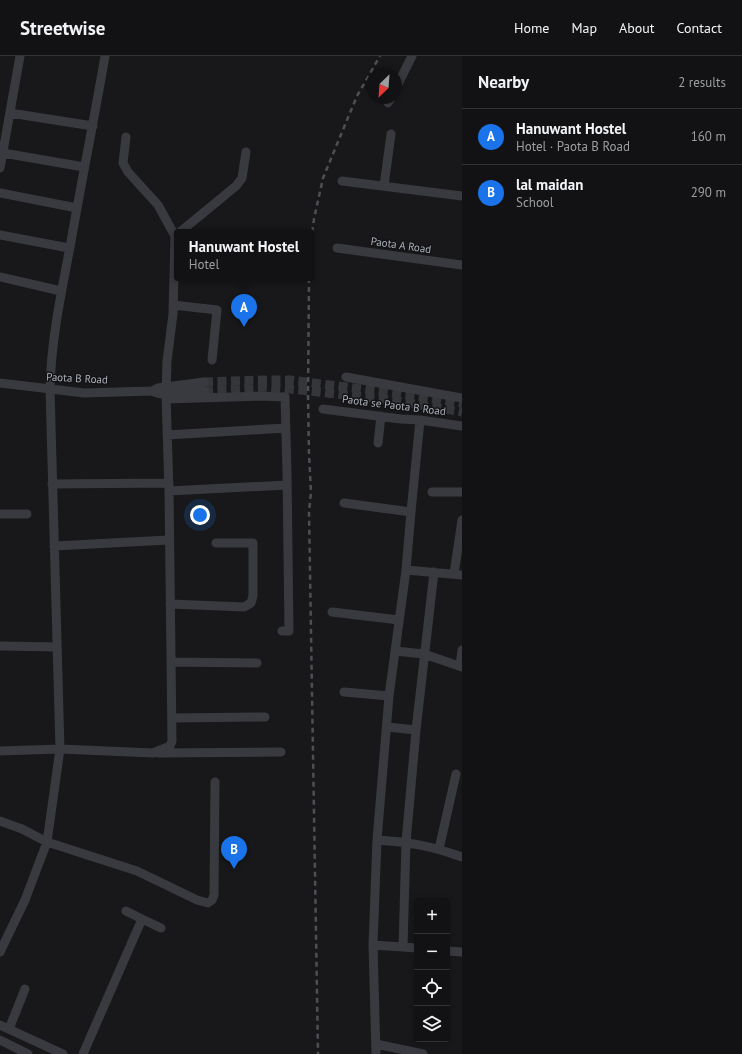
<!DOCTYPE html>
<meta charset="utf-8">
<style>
body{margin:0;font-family:"PT Sans",sans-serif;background:#1b1b1d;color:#f1f3f6}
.controls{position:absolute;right:12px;bottom:12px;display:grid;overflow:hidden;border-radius:4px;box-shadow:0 2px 6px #0003}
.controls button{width:36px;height:36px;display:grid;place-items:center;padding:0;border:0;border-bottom:1px solid #313234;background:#121214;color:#f1f3f6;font:20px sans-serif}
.compass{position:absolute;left:366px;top:12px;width:36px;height:36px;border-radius:50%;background:#121214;box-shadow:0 2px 6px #0003;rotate:205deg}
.you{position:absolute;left:200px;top:459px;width:14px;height:14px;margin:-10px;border:3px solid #fff;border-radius:50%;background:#1a73e8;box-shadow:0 0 0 6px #1a73e833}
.badge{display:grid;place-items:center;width:26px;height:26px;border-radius:50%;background:#1a73e8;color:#fff;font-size:13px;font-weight:700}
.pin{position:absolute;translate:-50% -33px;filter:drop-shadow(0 1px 2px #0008)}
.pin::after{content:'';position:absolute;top:21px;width:14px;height:12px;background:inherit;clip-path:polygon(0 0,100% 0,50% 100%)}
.popup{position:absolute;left:174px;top:173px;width:140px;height:52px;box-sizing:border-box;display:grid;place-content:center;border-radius:4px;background:#121214;filter:drop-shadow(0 1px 3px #0005);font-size:13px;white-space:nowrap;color:#9c9ea0}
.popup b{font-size:15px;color:#f1f3f6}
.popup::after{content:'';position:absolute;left:50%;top:100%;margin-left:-8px;border:8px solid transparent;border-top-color:#121214}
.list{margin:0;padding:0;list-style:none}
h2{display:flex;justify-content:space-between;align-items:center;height:52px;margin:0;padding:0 16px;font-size:17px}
h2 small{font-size:13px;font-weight:400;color:#9c9ea0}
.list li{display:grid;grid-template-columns:26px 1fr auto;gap:12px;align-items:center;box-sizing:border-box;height:56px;padding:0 16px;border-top:1px solid #313234}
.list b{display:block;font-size:15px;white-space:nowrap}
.list p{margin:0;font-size:13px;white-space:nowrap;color:#9c9ea0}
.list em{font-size:13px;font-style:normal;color:#9c9ea0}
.icon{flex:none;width:22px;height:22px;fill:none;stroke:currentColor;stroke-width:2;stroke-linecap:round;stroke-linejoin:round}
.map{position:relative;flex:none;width:462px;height:998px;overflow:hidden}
header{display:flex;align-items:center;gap:24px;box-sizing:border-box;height:56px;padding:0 20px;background:#121214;border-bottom:1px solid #313234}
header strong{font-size:19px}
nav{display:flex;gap:22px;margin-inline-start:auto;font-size:14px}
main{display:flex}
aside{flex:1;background:#121214}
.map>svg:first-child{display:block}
</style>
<header>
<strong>Streetwise</strong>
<nav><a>Home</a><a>Map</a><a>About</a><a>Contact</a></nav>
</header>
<main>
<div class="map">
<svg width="462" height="998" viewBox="0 0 462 998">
<rect width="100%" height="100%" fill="#18181a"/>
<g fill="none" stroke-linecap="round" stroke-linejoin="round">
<path stroke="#35363a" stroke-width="9" stroke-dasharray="9 4.5" stroke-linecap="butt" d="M204,326l60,-2h26l104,13 68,10
M204,335l61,-4 25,2 103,11 69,12"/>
<path stroke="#393a3f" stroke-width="9" d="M396,32l16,-32
M388,47l3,-5
M10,57l83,13
M126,81l-3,26 5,9 30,33 17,31
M3,97l81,14
M0,112l20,-112
M342,125l120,15
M384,130l7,-52
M0,137l77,15
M180,176l56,-46 6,-8 4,-26
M0,179l69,13
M337,192l125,17
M0,221l61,14
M173,249l44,5 -5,50
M346,321l116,21
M0,327l84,10 68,-2c13,7 37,1 52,0
M152,335l6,-3 46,-6
M166,343l95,-3 24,1 2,76 2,158h-7
M323,353l78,10 19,1 42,6
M167,379l119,-7
M378,387l3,-27
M52,428l117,-1
M169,435l118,-6
M432,436h30
M344,447l67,9
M0,458h27
M54,490l115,-6
M406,514l56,5
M454,518l8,-54
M170,548l74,3 7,-4 2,-7v-53h-37
M332,556l67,8
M0,590l57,1
M395,595l29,3 38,13
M171,606l86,1
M460,610l2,-16
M344,636l45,4
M173,662l92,-1
M416,674l18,-158
M0,695l60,-2 93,4 17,-7 2,-5 -3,-250 -3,-97 1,-33 6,-47 2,-78 2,-1
M158,697l123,-1
M0,765l22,8 25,13 90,29 60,29 11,3 4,-3 2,-5 1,-113
M377,784c33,2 54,6 85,17
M439,793l17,-75
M126,855l16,8
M373,889l30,2 3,-105 10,-112 -29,-3
M403,891l14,1
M447,895l15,1
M0,896l25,-52 22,-58 13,-93 -10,-360c1,-48 11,-95 20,-142 11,-63 24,-127 35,-191
M0,969l63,29
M9,973l16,-40
M0,984l28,14
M376,988l47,10
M83,998l59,-135 19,9
M376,998l-3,-109 4,-105 12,-144 17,-126 5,-58 9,-92"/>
<path stroke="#4c4f55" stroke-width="2.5" stroke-dasharray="5 4" stroke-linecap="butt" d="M311,185l3,-22 9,-41 34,-82 23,-40
M309,222l-1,117 1,59 2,38 -2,20 9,542"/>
</g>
<g text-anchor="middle" stroke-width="3" stroke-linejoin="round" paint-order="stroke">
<g font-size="11" fill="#aab0ba" stroke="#131315">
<text transform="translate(401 189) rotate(8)" y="4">Paota A Road</text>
<text transform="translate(77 322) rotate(3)" y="4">Paota B Road</text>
<text transform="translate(394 349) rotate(7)" y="4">Paota se Paota B Road</text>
</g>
</g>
</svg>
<div class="controls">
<button>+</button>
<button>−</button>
<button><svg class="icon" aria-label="locate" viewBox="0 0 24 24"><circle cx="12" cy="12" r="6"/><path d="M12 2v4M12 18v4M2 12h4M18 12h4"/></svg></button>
<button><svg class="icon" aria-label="layers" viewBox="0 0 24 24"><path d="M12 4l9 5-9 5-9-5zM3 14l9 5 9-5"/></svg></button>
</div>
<svg class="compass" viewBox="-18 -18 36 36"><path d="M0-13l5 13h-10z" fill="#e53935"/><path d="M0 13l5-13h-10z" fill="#9c9ea0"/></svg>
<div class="you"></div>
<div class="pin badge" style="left:244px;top:271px">A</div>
<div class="popup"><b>Hanuwant Hostel</b>Hotel</div>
<div class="pin badge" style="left:234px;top:813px">B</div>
</div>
<aside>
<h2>Nearby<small>2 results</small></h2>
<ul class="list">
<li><span class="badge">A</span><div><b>Hanuwant Hostel</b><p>Hotel · Paota B Road</p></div><em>160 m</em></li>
<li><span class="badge">B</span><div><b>lal maidan</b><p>School</p></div><em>290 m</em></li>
</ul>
</aside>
</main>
